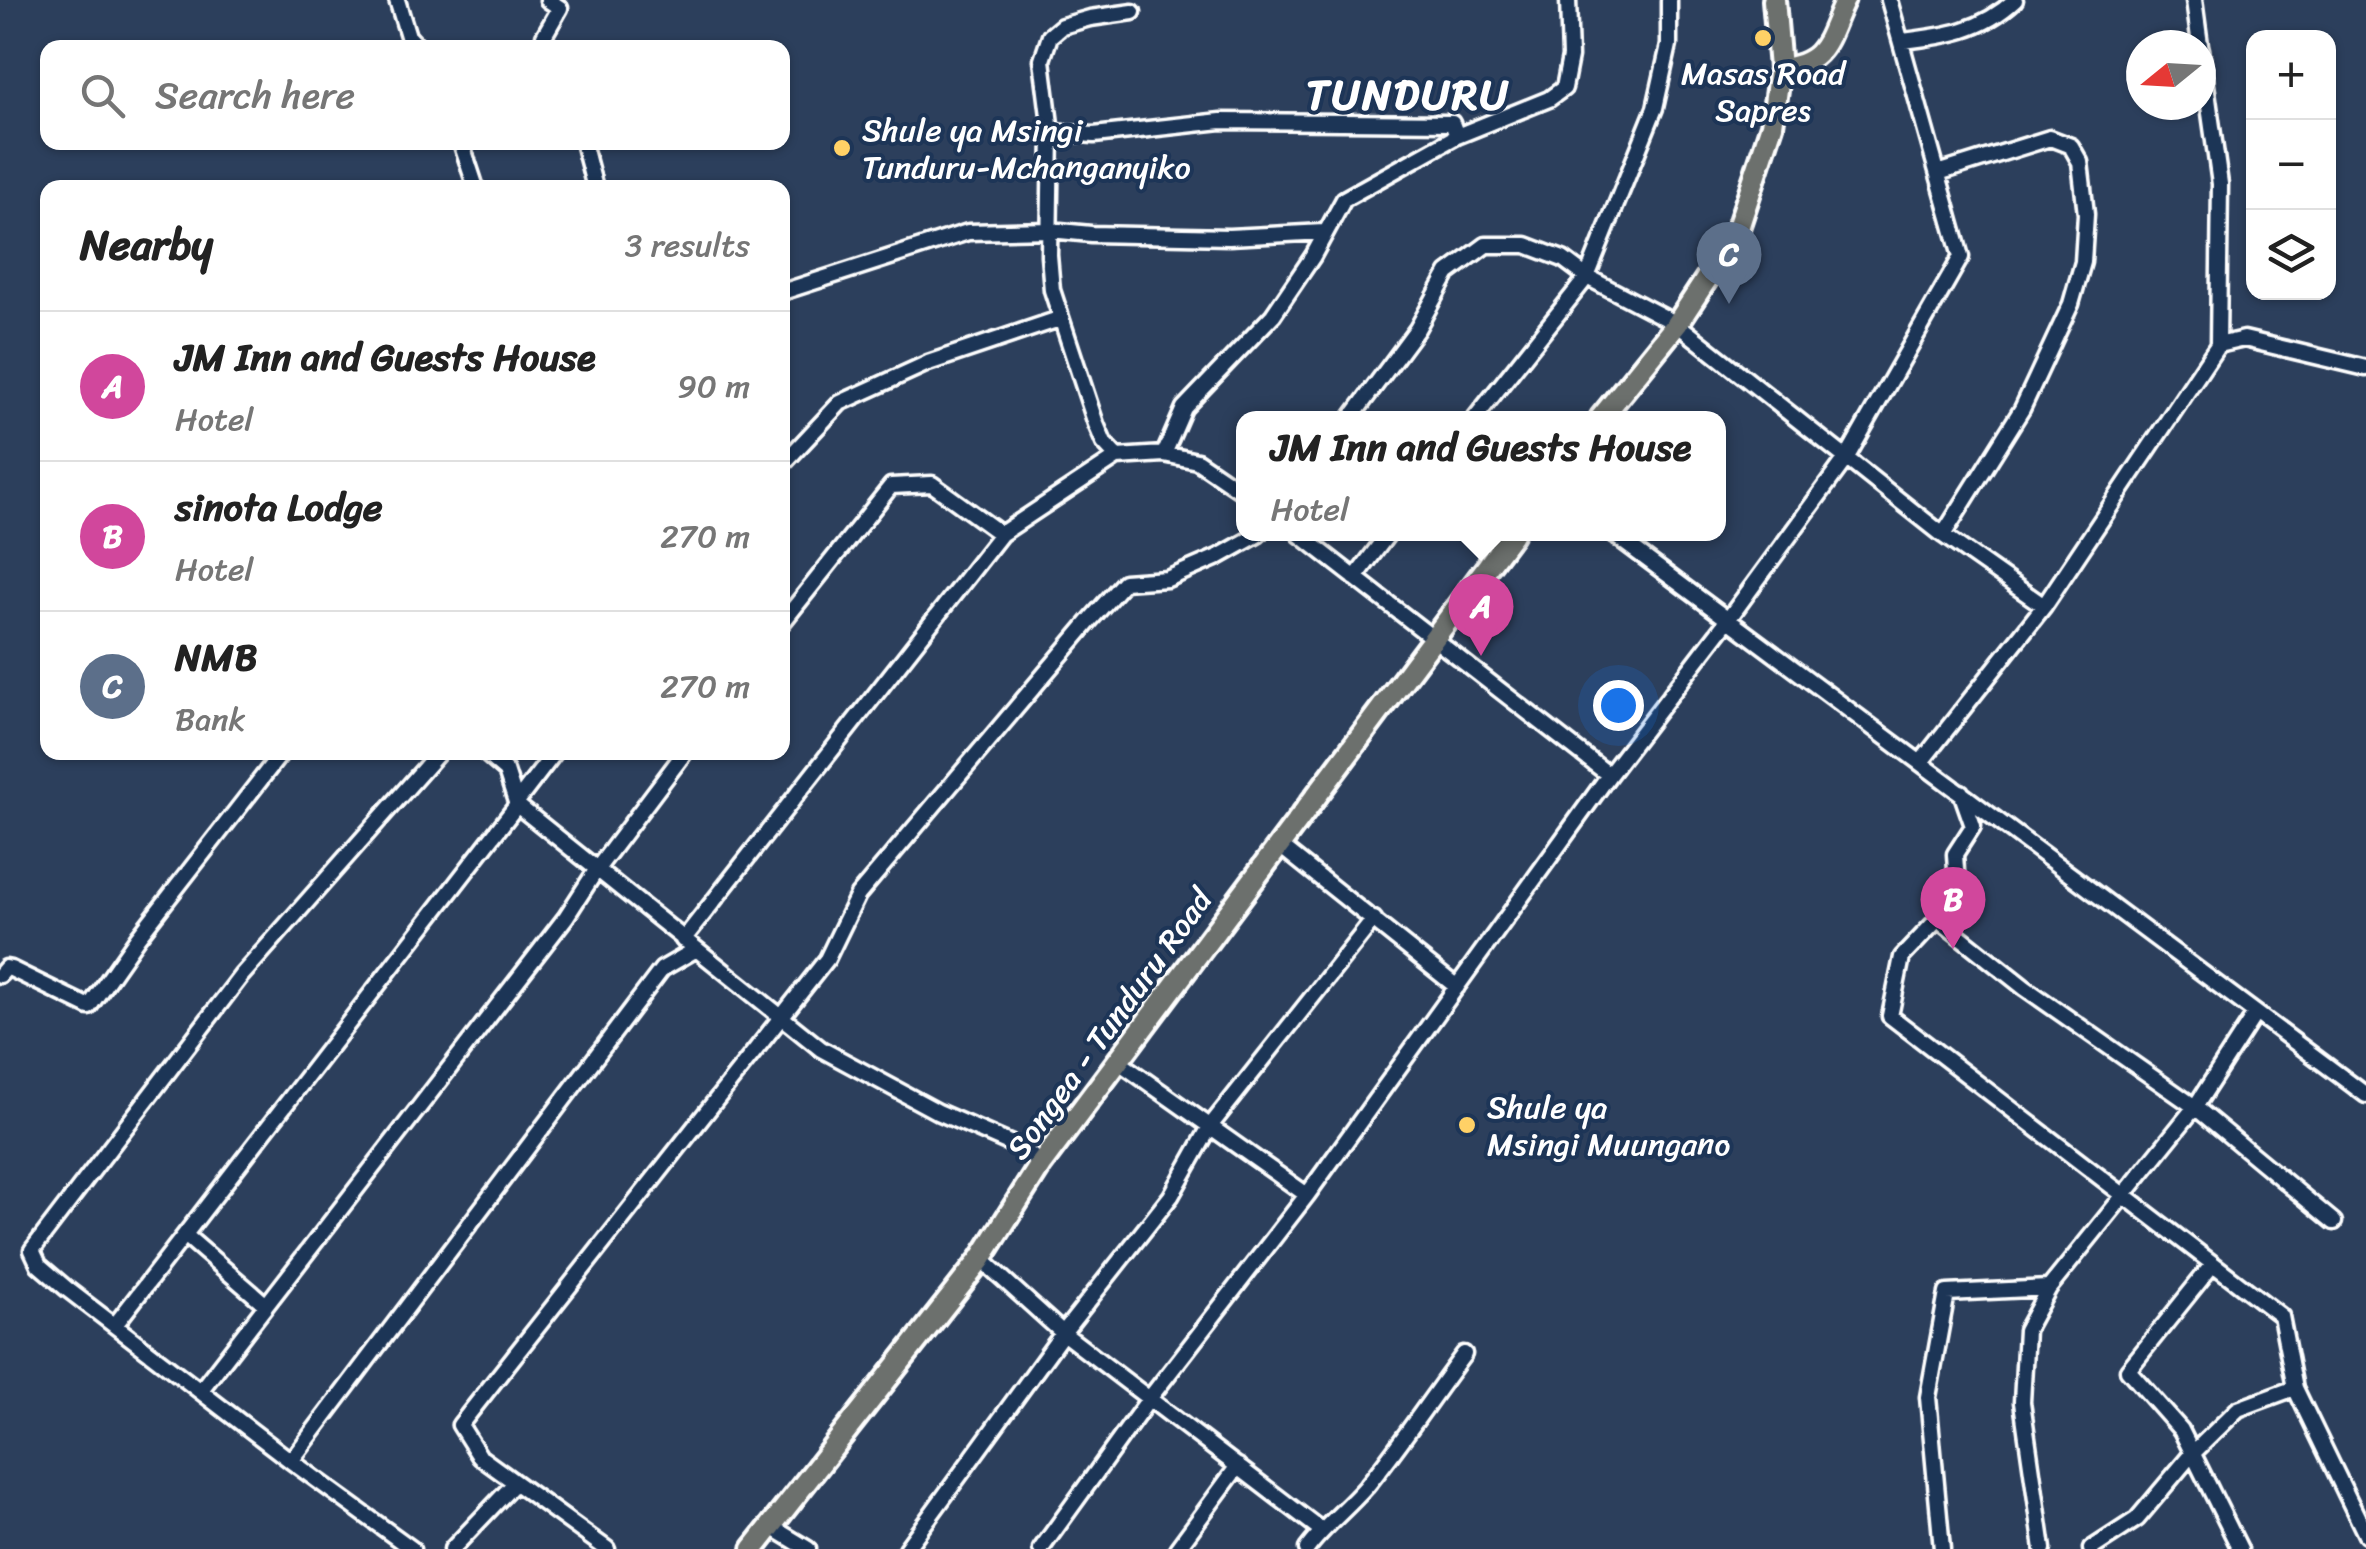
<!DOCTYPE html>
<meta charset="utf-8">
<style>
body{margin:0;font-family:Sriracha,sans-serif;background:#f2f2f2;color:#222}
.controls{position:absolute;right:30px;top:30px;display:grid;overflow:hidden;border-radius:20px;box-shadow:0 2px 8px #0004}
.controls button{width:90px;height:90px;display:grid;place-items:center;padding:0;border:0;border-bottom:2px solid #e0e0e0;background:#fff;color:#222;font:50px sans-serif}
.compass{position:absolute;left:2126px;top:30px;width:90px;height:90px;border-radius:50%;background:#fff;box-shadow:0 2px 8px #0004;rotate:252deg}
.you{position:absolute;left:1618px;top:705px;width:35px;height:35px;margin:-25px;border:8px solid #fff;border-radius:50%;background:#1a73e8;box-shadow:0 0 0 15px #1a73e833}
.badge{display:grid;place-items:center;width:65px;height:65px;border-radius:50%;background:#0f766e;color:#fff;font-size:32px;font-weight:700}
.pin{position:absolute;translate:-50% -82px;filter:drop-shadow(0 2px 5px #0008)}
.pin::after{content:'';position:absolute;top:52px;width:35px;height:30px;background:inherit;clip-path:polygon(0 0,100% 0,50% 100%)}
.popup{position:absolute;left:1236px;top:411px;width:490px;height:130px;box-sizing:border-box;display:grid;place-content:center;border-radius:20px;background:#fff;filter:drop-shadow(0 2px 8px #0005);font-size:32px;white-space:nowrap;color:#767676}
.popup b{font-size:38px;color:#222}
.popup::after{content:'';position:absolute;left:50%;top:100%;margin-left:-20px;border:20px solid transparent;border-top-color:#fff}
.list{margin:0;padding:0;list-style:none}
h2{display:flex;justify-content:space-between;align-items:center;height:130px;margin:0;padding:0 40px;font-size:42px}
h2 small{font-size:32px;font-weight:400;color:#767676}
.list li{display:grid;grid-template-columns:65px 1fr auto;gap:30px;align-items:center;box-sizing:border-box;height:150px;padding:0 40px;border-top:2px solid #e0e0e0}
.list b{display:block;font-size:38px;white-space:nowrap}
.list p{margin:0;font-size:32px;white-space:nowrap;color:#767676}
.list em{font-size:32px;font-style:normal;color:#767676}
.icon{flex:none;width:55px;height:55px;fill:none;stroke:currentColor;stroke-width:2;stroke-linecap:round;stroke-linejoin:round}
.map{position:relative;flex:none;width:2366px;height:1549px;overflow:hidden}
.search{position:absolute;background:#fff;box-shadow:0 2px 8px #0004;left:40px;top:40px;width:750px;height:110px;display:flex;align-items:center;gap:25px;box-sizing:border-box;padding:0 35px;border-radius:20px;color:#767676;font-size:38px}
.panel{position:absolute;background:#fff;box-shadow:0 2px 8px #0004;left:40px;top:180px;width:750px;height:580px;border-radius:20px}
.map>svg:first-child{display:block}
</style>
<div class="map">
<svg width="2366" height="1549" viewBox="0 0 2366 1549">
<rect width="100%" height="100%" fill="#2c3f5c"/>
<filter id="ink" filterUnits="userSpaceOnUse"><feTurbulence type="fractalNoise" baseFrequency=".01" numOctaves="2"/><feDisplacementMap in="SourceGraphic" scale="20" xChannelSelector="R" yChannelSelector="G"/><feConvolveMatrix kernelMatrix="1 2 1 2 8 2 1 2 1" color-interpolation-filters="sRGB"/></filter>
<g filter="url(#ink)">
<g fill="none" stroke-linecap="round" stroke-linejoin="round">
<defs>
<path id="minor" d="M397,0l11,36 11,12
M548,0l12,8 -16,28 6,12
M2194,0l6,45
M1133,12l-43,6 -28,8 -12,10 -8,24 9,72 -2,123 3,35 44,134 8,19 13,14 47,-3 33,7 47,32
M1903,41c43,-5 79,-10 112,-41
M2201,49l19,135 -2,161
M1051,132l43,3 127,-14 231,2 5,13
M461,142l15,46
M583,142l12,46
M1938,173l112,-35 21,8 9,16 6,52 -3,48 -12,42 -49,105 -79,126
M782,292l186,-60 82,-2 41,4 138,3 95,-5
M1351,418l66,-89 31,-56 38,-28h40l37,14 24,18 90,47 266,211 101,71
M1475,418l112,-141 68,-169 14,-63v-45
M1164,454l20,-46 89,-93 40,-59 31,-57 113,-63 92,-37 15,-11 6,-31 -2,-57
M782,465l58,-62 88,-40 131,-44
M1299,534l310,241
M1613,534l753,561
M1355,578l33,-44
M782,623l109,-137 41,-2 69,50
M484,752l22,19 11,34 304,244 117,63 85,37 18,15
M1921,762l123,-156 174,-261 26,-6 122,29
M1961,792l12,34 -18,28 3,50 -20,15 -36,38 -12,59 391,300 14,72 71,147
M516,803l39,-51
M1279,845l178,142
M1938,919l87,69 170,119 139,115
M683,940l318,-406 116,-77
M0,975l6,-7 5,1 78,38 49,-70 144,-185
M1119,1062l188,133
M185,1235l81,70
M981,1259l82,74 258,197
M2213,1264l-85,106 53,60 59,119
M115,1325l402,-520
M200,1391l366,-474 31,-48 88,-117
M291,1461l371,-492 33,-19
M770,1526l38,23
M412,1549l-121,-88 -224,-172 -28,-24 -7,-15 209,-274 198,-224
M452,1549l63,-66
M607,1549l-127,-92 -20,-32 367,-466 31,-64 234,-277 32,-36 43,-3 51,-22 41,-23
M906,1549l157,-216 108,-137 40,-71 163,-206
M1041,1549l108,-150 158,-204 302,-420 118,-154 120,-164 114,-200 -72,-257
M1177,1549l61,-83
M1307,1549c17,-23 40,-40 59,-62 35,-43 65,-89 98,-133
M1942,1549l-14,-152 19,-104 102,-5
M2043,1549l-21,-147 4,-72 23,-42 146,-181 60,-93
M2091,1549l46,-30 53,-63 48,-47 57,-21"/>
<path id="major" d="M1780,68c48,-5 46,-29 65,-68"/>
<path id="highway" d="M1601,418l76,-94 59,-90 36,-109 8,-57 -6,-68
M753,1549l228,-290 60,-95 471,-630"/>
</defs>
<use href="#minor" stroke="#fff" stroke-width="21"/>
<use href="#major" stroke="#fff" stroke-width="25"/>
<use href="#highway" stroke="#fff" stroke-width="28"/>
<use href="#minor" stroke="#1d3557" stroke-width="14"/>
<use href="#major" stroke="#6c706d" stroke-width="18"/>
<use href="#highway" stroke="#6c706d" stroke-width="20"/>
</g>
</g>
<g fill="#ffd166" stroke="#1d3557" stroke-width="4">
<circle cx="1763" cy="38" r="10"/>
<circle cx="842" cy="148" r="10"/>
<circle cx="1467" cy="1125" r="10"/>
</g>
<g text-anchor="middle" stroke-width="8" stroke-linejoin="round" paint-order="stroke">
<g font-size="32" fill="#fff" stroke="#1d3557" text-anchor="start">
<text x="1763" y="84" text-anchor="middle">Masas Road<tspan x="1763" dy="37">Sapres</tspan></text>
<text x="862" y="141">Shule ya Msingi<tspan x="862" dy="37">Tunduru-Mchanganyiko</tspan></text>
<text x="1487" y="1118">Shule ya<tspan x="1487" dy="37">Msingi Muungano</tspan></text>
</g>
<g font-size="32" fill="#fff" stroke="#1d3557">
<text transform="translate(1109 1024) rotate(-54)" y="11">Songea - Tunduru Road</text>
</g>
<g font-size="42" font-weight="bold" letter-spacing="2.5" fill="#fff" stroke="#1d3557">
<text x="1408" y="109">TUNDURU</text>
</g>
</g>
</svg>
<div class="controls">
<button>+</button>
<button>−</button>
<button><svg class="icon" aria-label="layers" viewBox="0 0 24 24"><path d="M12 4l9 5-9 5-9-5zM3 14l9 5 9-5"/></svg></button>
</div>
<svg class="compass" viewBox="-18 -18 36 36"><path d="M0-13l5 13h-10z" fill="#e53935"/><path d="M0 13l5-13h-10z" fill="#767676"/></svg>
<div class="you"></div>
<div class="pin badge" style="left:1481px;top:656px;background:#d1479c">A</div>
<div class="popup"><b>JM Inn and Guests House</b>Hotel</div>
<div class="pin badge" style="left:1953px;top:949px;background:#d1479c">B</div>
<div class="pin badge" style="left:1729px;top:304px;background:#5c6f8a">C</div>
<div class="search"><svg class="icon" aria-label="search" viewBox="0 0 24 24"><circle cx="10" cy="10" r="6"/><path d="M15 15l6 6"/></svg>Search here</div>
<section class="panel">
<h2>Nearby<small>3 results</small></h2>
<ul class="list">
<li><span class="badge" style="background:#d1479c">A</span><div><b>JM Inn and Guests House</b><p>Hotel</p></div><em>90 m</em></li>
<li><span class="badge" style="background:#d1479c">B</span><div><b>sinota Lodge</b><p>Hotel</p></div><em>270 m</em></li>
<li><span class="badge" style="background:#5c6f8a">C</span><div><b>NMB</b><p>Bank</p></div><em>270 m</em></li>
</ul>
</section>
</div>
